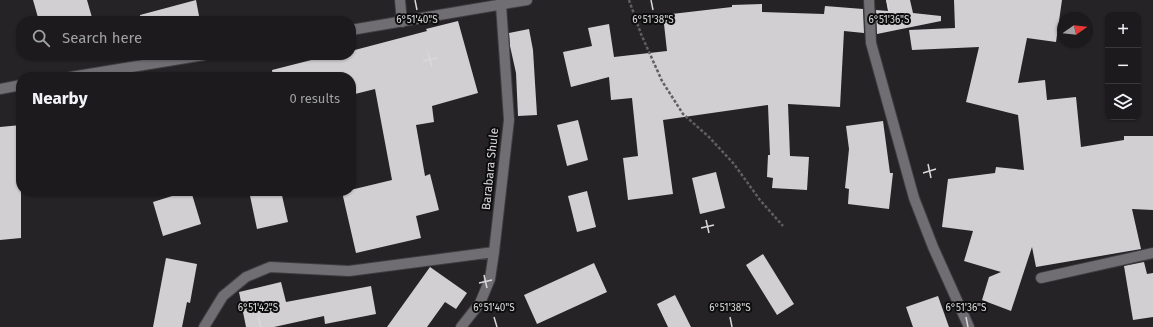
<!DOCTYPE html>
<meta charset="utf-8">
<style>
body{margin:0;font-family:"Fira Sans",sans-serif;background:#252325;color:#f1f3f6}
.controls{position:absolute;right:12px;top:12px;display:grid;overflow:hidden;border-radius:8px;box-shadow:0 1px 3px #0004}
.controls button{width:36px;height:36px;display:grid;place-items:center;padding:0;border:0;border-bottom:1px solid #3a383b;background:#1c1a1c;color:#f1f3f6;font:20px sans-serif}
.compass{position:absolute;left:1057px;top:12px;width:36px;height:36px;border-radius:50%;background:#1c1a1c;box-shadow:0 1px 3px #0004;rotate:76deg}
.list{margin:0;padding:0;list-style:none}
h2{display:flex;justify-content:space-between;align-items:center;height:52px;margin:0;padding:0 16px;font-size:17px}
h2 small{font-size:13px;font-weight:400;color:#a0a1a3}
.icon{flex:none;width:22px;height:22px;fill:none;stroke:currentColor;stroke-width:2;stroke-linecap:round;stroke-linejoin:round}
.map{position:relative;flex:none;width:1153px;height:327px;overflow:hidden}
.search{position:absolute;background:#1c1a1c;box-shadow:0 1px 3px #0004;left:16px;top:16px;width:340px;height:44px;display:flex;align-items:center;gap:10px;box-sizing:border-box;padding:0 14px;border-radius:16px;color:#a0a1a3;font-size:15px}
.panel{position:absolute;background:#1c1a1c;box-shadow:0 1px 3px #0004;left:16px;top:72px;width:340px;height:124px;border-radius:16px}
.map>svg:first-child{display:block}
</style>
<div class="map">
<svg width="1153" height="327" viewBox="0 0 1153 327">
<rect width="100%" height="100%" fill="#252326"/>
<path fill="#d2cfd3" d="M33,0h54l6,21h-54z
M196,0l4,21h-59l-1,-6z
M886,0h24l3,13 28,3v5l-64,13 -1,-24 12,1z
M954,0h108l-6,42 -29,-4 -9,45 27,-3 2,20 29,-3 5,50 43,-7v-4h29v74l-21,-1 9,40 -105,18 -4,-20 -21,64 -29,-11 7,-23 12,-5 -37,-11 9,-30 -31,-4 6,-48 47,-6 1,-6 28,3 -6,-55 -52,-13 13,-55 -67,3 -3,-20 46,-2z
M762,4v8l62,2 1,-8 38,3 1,24 -20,-2 -4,76 -52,-3 2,52 19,1 -2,33 -35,-2 1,-10 -6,-1 1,-22h2l-2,-50 -105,15 10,74 -45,6 -5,-42 15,-2 -6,-58 -21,2 -2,-23 -38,10 -8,-35 29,-6 -4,-18 21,-4 5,33 53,-6 -4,-36 69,-8v-2z
M458,21l20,72 -46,13 2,16 -18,3 9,51 5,-2 9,36 -23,6 5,22 -65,15 -14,-61 50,-12 -17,-91 -24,6v-18h-78l-1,-7 59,-15h20v-4l76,-20 -1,-2z
M529,29l4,21 4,65 -19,1 -2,-43 -6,-27 -1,-13z
M578,120l10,40 -21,6 -10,-41z
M883,121l7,52h3l-4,36 -41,-5 1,-15 -4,-1 4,-39 -3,-23z
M21,125v113l-21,2v-113z
M716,172l9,36 -25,6 -8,-36z
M188,191h3l10,33 -38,12 -10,-34z
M249,191h32l7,31 -31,7z
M587,191l9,36 -19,5 -9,-36z
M763,254l31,50 -17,11 -31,-50z
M166,258l31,6 -7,39 -3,-1 -5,25h-29z
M1144,262l3,12 6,-1v44l-20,3 -9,-54z
M594,263l13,29 -70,32 -13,-29z
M430,267l37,26 -11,16 -11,-7 -18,25h-40z
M281,282l5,20 85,-16 5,28 -51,10 -1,-8 -50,11h-28l-7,-35z
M675,295l16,32h-23l-11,-23z
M938,296l11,31h-36l-7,-20z"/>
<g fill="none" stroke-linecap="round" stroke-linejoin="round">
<defs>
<path id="minor" d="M400,0l2,22
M869,0l2,43 43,155 19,49 36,80
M351,30l176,-30
M71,77l133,-22
M0,89l21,-4
M1041,278l112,-25
M204,327l19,-31 23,-19 24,-10 79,4 145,-19
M461,327l19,-24 10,-24 4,-27 15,-132 -8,-115"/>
</defs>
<use href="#minor" stroke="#3f3d40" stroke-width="12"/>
<path stroke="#605e61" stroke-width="2.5" stroke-dasharray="3 2" stroke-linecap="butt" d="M629,0l12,34 21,47 21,33 26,23 25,27 26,36 23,26"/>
<use href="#minor" stroke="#706e72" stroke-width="10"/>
</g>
<path fill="none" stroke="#d9d8da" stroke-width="1.5" d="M415,0l2,10M651,0l2,10M887,0l2,10M428,53l4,14M423,61l14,-3M928,164l3,14M923,173l13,-4M706,220l3,13M701,228l13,-3M484,275l3,13M479,283l13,-3M258,317l3,10M494,317l3,10M730,317l2,10M966,317l2,10"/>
<g text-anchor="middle" stroke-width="4" stroke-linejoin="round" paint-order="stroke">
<g font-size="12" fill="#d9d8da" stroke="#0e0d0e">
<text transform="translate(490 169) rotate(-84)" y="4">Barabara Shule</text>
</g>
</g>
<g font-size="10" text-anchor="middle" fill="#d9d8da" stroke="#0e0d0e" stroke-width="4" stroke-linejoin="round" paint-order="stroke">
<text x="417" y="23">6°51'40"S</text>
<text x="653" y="23">6°51'38"S</text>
<text x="889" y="23">6°51'36"S</text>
<text x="258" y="311">6°51'42"S</text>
<text x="494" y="311">6°51'40"S</text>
<text x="730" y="311">6°51'38"S</text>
<text x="966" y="311">6°51'36"S</text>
</g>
</svg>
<div class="controls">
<button>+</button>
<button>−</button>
<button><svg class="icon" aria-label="layers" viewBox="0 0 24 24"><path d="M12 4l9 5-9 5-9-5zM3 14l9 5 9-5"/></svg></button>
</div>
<svg class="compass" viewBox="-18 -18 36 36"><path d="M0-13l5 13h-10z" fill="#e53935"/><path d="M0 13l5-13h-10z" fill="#a0a1a3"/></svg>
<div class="search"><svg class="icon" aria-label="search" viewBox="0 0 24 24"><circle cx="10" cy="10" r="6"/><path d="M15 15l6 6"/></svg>Search here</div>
<section class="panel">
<h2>Nearby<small>0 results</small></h2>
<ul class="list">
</ul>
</section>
</div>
